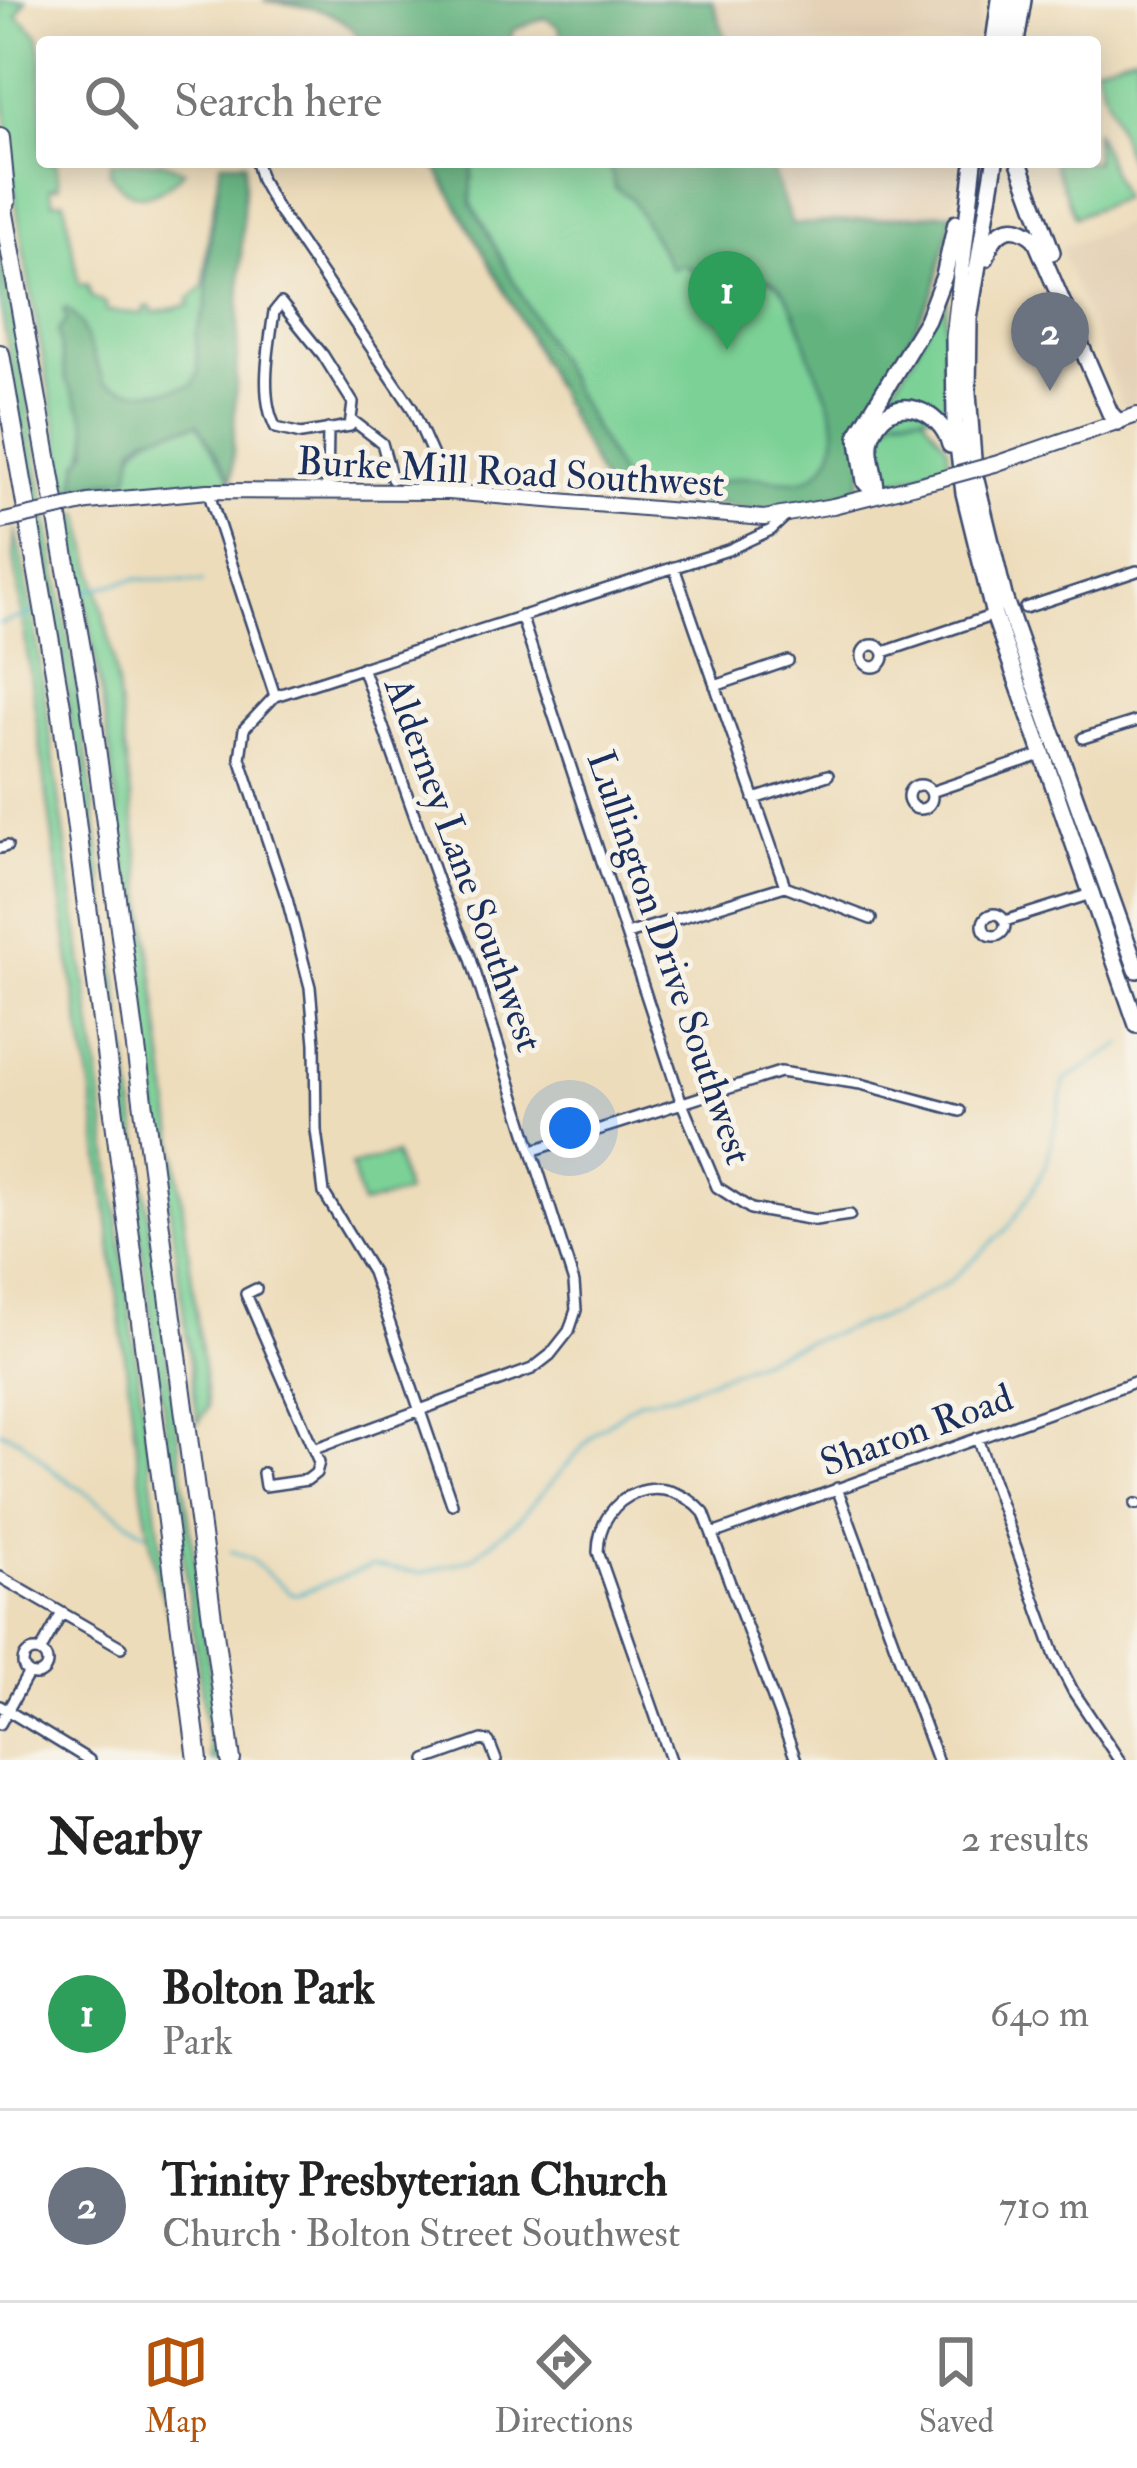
<!DOCTYPE html>
<meta charset="utf-8">
<style>
body{margin:0;font-family:"IM FELL Double Pica",serif;background:#f2f2f2;color:#222}
.you{position:absolute;left:570px;top:1128px;width:42px;height:42px;margin:-30px;border:9px solid #fff;border-radius:50%;background:#1a73e8;box-shadow:0 0 0 18px #1a73e833}
.badge{display:grid;place-items:center;width:78px;height:78px;border-radius:50%;background:#b45309;color:#fff;font-size:39px;font-weight:700}
.pin{position:absolute;translate:-50% -99px;filter:drop-shadow(0 3px 6px #0008)}
.pin::after{content:'';position:absolute;top:63px;width:42px;height:36px;background:inherit;clip-path:polygon(0 0,100% 0,50% 100%)}
.list{margin:0;padding:0;list-style:none}
h2{display:flex;justify-content:space-between;align-items:center;height:156px;margin:0;padding:0 48px;font-size:51px}
h2 small{font-size:39px;font-weight:400;color:#767676}
.list li{display:grid;grid-template-columns:78px 1fr auto;gap:36px;align-items:center;box-sizing:border-box;height:192px;padding:0 48px;border-top:3px solid #e0e0e0}
.list b{display:block;font-size:45px;white-space:nowrap}
.list p{margin:0;font-size:39px;white-space:nowrap;color:#767676}
.list em{font-size:39px;font-style:normal;color:#767676}
.icon{flex:none;width:66px;height:66px;fill:none;stroke:currentColor;stroke-width:2;stroke-linecap:round;stroke-linejoin:round}
.map{position:relative;flex:none;width:1137px;height:1760px;overflow:hidden}
.search{position:absolute;background:#fff;box-shadow:0 6px 30px #0003;left:36px;right:36px;top:36px;height:132px;display:flex;align-items:center;gap:30px;box-sizing:border-box;padding:0 42px;border-radius:12px;color:#767676;font-size:45px}
.sheet{height:540px;background:#fff}
nav{display:flex;justify-content:space-around;align-items:center;box-sizing:border-box;height:168px;border-top:3px solid #e0e0e0;background:#fff;font-size:33px;color:#767676}
nav a{display:grid;justify-items:center;gap:6px}
nav .on{color:#b45309}
.map>svg:first-child{display:block}
</style>
<div class="map">
<svg width="1137" height="1760" viewBox="0 0 1137 1760">
<rect width="100%" height="100%" fill="#f7f3e8"/>
<filter id="ink" filterUnits="userSpaceOnUse"><feTurbulence type="fractalNoise" baseFrequency=".00833" numOctaves="2"/><feDisplacementMap in="SourceGraphic" scale="24" xChannelSelector="R" yChannelSelector="G"/><feConvolveMatrix kernelMatrix="1 2 1 2 8 2 1 2 1" color-interpolation-filters="sRGB"/></filter>
<filter id="wash" filterUnits="userSpaceOnUse"><feTurbulence type="fractalNoise" baseFrequency=".004" numOctaves="4" result="noise"/><feDisplacementMap in="SourceGraphic" scale="48" xChannelSelector="R" yChannelSelector="G"/><feGaussianBlur stdDeviation="2.7" result="paint"/><feColorMatrix in="noise" values="0 0 0 0 0 0 0 0 0 0 0 0 0 0 0 0 0 1.4 0 .05"/><feComposite in="paint" operator="in"/></filter>
<g filter="url(#wash)">
<rect width="100%" height="100%" fill="#eddcba"/>
<path fill="#e4d1b6" d="M712,0h271l-6,42h-250z
M769,162h192l-8,51 -161,12z
M1137,220v182l-13,6 -64,-160z"/>
<path fill="#7bd196" stroke="#4b807a" stroke-width="3" d="M0,0h26l-9,16 21,19 4,25v102h14l3,24 -9,2 3,14 11,-1 15,84 8,-1 4,13 15,7v7l38,3 1,-7h6l2,6 37,-8 -1,-6 15,-13 3,-40 14,-84 -12,86 -2,57 -11,29 2,39 -6,12c-28,9 -62,10 -88,-3l-24,-60 -13,-2 21,112c0,20 -10,34 -12,54l40,-5c21,-40 34,-54 82,-57l34,57 -94,4 -51,8 -18,-2c-31,-163 -69,-325 -69,-491z
M1137,53v130l-42,-117z
M1095,130l27,68 -47,19 -22,-55h42z
M111,162h50l23,9c-26,27 -50,38 -74,2z
M449,162h320l23,63 161,-12 -78,181 -17,95c-82,25 -141,17 -225,10z
M0,245l80,462 141,1053h-10l-149,-1107 -62,-352z
M947,287l-4,75 8,71 -14,-20 -57,4 4,-17 28,-41z
M898,414h24l26,33 1,19 -59,16 -8,-3c-11,-32 -11,-44 16,-65z
M81,514l32,142 95,751 -10,16 -89,-679 -35,-218v-11z
M16,529l18,93 63,442 73,553 -13,-39 -14,-79 -51,-407 -19,-109 -59,-426z
M395,1154l11,39 -44,12 -11,-39z"/>
<path fill="#64b37f" stroke="#40716e" stroke-width="3" d="M263,0h449l15,42h-165l-3,-15 -14,-9 -32,12 -3,12h-148c-23,-36 -60,-36 -99,-42z
M221,162h24l-13,319 -34,-57 -52,12 -12,11 -5,30 -54,9 4,-24 9,-13v-17l-5,-19 -17,-33 -8,-49 9,-11 -4,-10 3,-2 14,14 24,60c27,12 59,12 88,3l6,-12 -2,-39 11,-29 2,-57z
M433,162h40l-2,41 162,296 -23,-2 -97,-191z
M609,162h160l23,63 161,-12 -19,78 -39,75 -37,123c-39,12 -89,30 -131,17 -8,-2 -16,-11 -23,-17 39,-19 51,-9 90,-8 14,0 24,-8 31,-17 25,-32 -1,-73 -14,-105 -9,-24 -18,-70 -43,-80l-29,12 -29,-10 -28,-17 -10,5 -42,-72 -15,-9z"/>
<g fill="none" stroke-linecap="round" stroke-linejoin="round">
<path stroke="#46b1c4" stroke-width="3" d="M81,592l54,-13 68,3
M0,624l39,-13
M0,1431l21,9 33,31 91,62
M231,1551l19,8 41,34 7,1 74,-28 50,7 49,-14 48,-40 77,-87 44,-32 33,-5 116,-47 103,-34 57,-32 59,-54 24,-36 15,-30 18,-82 58,-36"/>
</g>
</g>
<g filter="url(#ink)">
<g fill="none" stroke-linecap="round" stroke-linejoin="round">
<defs>
<path id="street" d="M256,162l5,18 15,27 136,201 37,84
M281,303l42,52 30,48 -3,23 -49,8 -25,-6c-17,-30 -7,-82 -2,-116z
M352,420l30,23 10,36
M327,490l1,-61
M208,491l67,205 -31,33 -4,29 47,141 23,88 5,56 1,87 8,63 48,79 80,232
M674,567l111,319
M1025,608l112,-37
M521,616l160,485 36,86 34,22 64,11 35,-5
M862 656a11 11 0 1 1 22 0a11 11 0 1 1-22 0Z
M884,652l110,-37
M715,686l73,-25
M275,696l453,-146 43,-20 15,-14
M1083,738l54,-17
M908 797a12 12 0 1 1 24 0a12 12 0 1 1-24 0Z
M931,792l113,-38
M754,799l74,-24
M0,848l7,-2
M983 925a11 11 0 1 1 22 0a11 11 0 1 1-22 0Z
M1005,921l89,-28
M627,934l158,-48 86,33
M534,1150l246,-78 81,12 99,27
M256,1289l-10,5 73,168 -3,11 -9,7 -42,6 -2,-13
M977,1438l78,218 18,35 46,69
M314,1449l218,-80 18,-14 19,-24 7,-21 -2,-27 -104,-327 -31,-71 -77,-218
M837,1488l100,272
M1135,1504h2
M715,1533l422,-152
M0,1577l121,70
M23 1663a12 12 0 1 1 24 0a12 12 0 1 1-24 0Z
M40,1652l22,-39
M0,1706l89,54
M0,1724l28,-50
M426,1760l56,-20 7,2 7,18
M671,1760l-73,-208c1,-60 66,-85 106,-39l92,247"/>
<path id="secondary" d="M995,464l142,-49
M88,502l120,-11 241,1 315,26 69,-12 107,-27"/>
<path id="primary" d="M1007,33l5,-33
M994,42l6,-42
M1016,42l7,-42
M974,162l-20,175 1,85 9,71 30,122 143,410
M995,162l-26,157 -1,74 6,79 31,128 132,370
M1019,162l33,90
M986,258c7,-27 25,-40 49,-19l75,174 8,9
M876,494l-11,-12 -7,-48 69,-114 17,-44 12,-53
M876,494c1,-22 -13,-43 -2,-64 19,-40 68,-20 76,15"/>
<path id="highway" d="M0,138l6,64
M0,191l88,497 143,1072
M0,354l61,352 137,1054"/>
</defs>
<use href="#street" stroke="#3a496c" stroke-width="14"/>
<use href="#secondary" stroke="#3a496c" stroke-width="18"/>
<use href="#primary" stroke="#3a496c" stroke-width="20"/>
<use href="#highway" stroke="#3a496c" stroke-width="22"/>
<use href="#street" stroke="#fff" stroke-width="9"/>
<use href="#secondary" stroke="#fff" stroke-width="14"/>
<use href="#primary" stroke="#fff" stroke-width="15"/>
<use href="#highway" stroke="#fff" stroke-width="18"/>
<defs>
<path id="secondary-bridge" d="M940,479l55,-15
M0,522l88,-20"/>
</defs>
<use href="#secondary-bridge" stroke="#3a496c" stroke-width="18" stroke-linecap="butt"/>
<use href="#secondary-bridge" stroke="#fff" stroke-width="14"/>
</g>
</g>
<g text-anchor="middle" stroke-width="10" stroke-linejoin="round" paint-order="stroke">
<g font-size="39" fill="#1b2f5e" stroke="#f7f3e8">
<text transform="translate(511 471) rotate(3)" y="14">Burke Mill Road Southwest</text>
<text transform="translate(465 864) rotate(70)" y="14">Alderney Lane Southwest</text>
<text transform="translate(671 957) rotate(71)" y="14">Lullington Drive Southwest</text>
<text transform="translate(916 1429) rotate(-20)" y="14">Sharon Road</text>
</g>
</g>
</svg>
<div class="you"></div>
<div class="pin badge" style="left:727px;top:350px;background:#2e9e5b">1</div>
<div class="pin badge" style="left:1050px;top:391px;background:#6b7280">2</div>
<div class="search"><svg class="icon" aria-label="search" viewBox="0 0 24 24"><circle cx="10" cy="10" r="6"/><path d="M15 15l6 6"/></svg>Search here</div>
</div>
<section class="sheet">
<h2>Nearby<small>2 results</small></h2>
<ul class="list">
<li><span class="badge" style="background:#2e9e5b">1</span><div><b>Bolton Park</b><p>Park</p></div><em>640 m</em></li>
<li><span class="badge" style="background:#6b7280">2</span><div><b>Trinity Presbyterian Church</b><p>Church · Bolton Street Southwest</p></div><em>710 m</em></li>
</ul>
</section>
<nav>
<a class="on"><svg class="icon" aria-label="map" viewBox="0 0 24 24"><path d="M3 6l6-2 6 2 6-2v14l-6 2-6-2-6 2zM9 4v14M15 6v14"/></svg>Map</a>
<a><svg class="icon" aria-label="directions" viewBox="0 0 24 24"><path d="M12 3l9 9-9 9-9-9zM9 14v-3h6M13 9l2 2-2 2"/></svg>Directions</a>
<a><svg class="icon" aria-label="saved" viewBox="0 0 24 24"><path d="M7 4h10v16l-5-4-5 4z"/></svg>Saved</a>
</nav>
